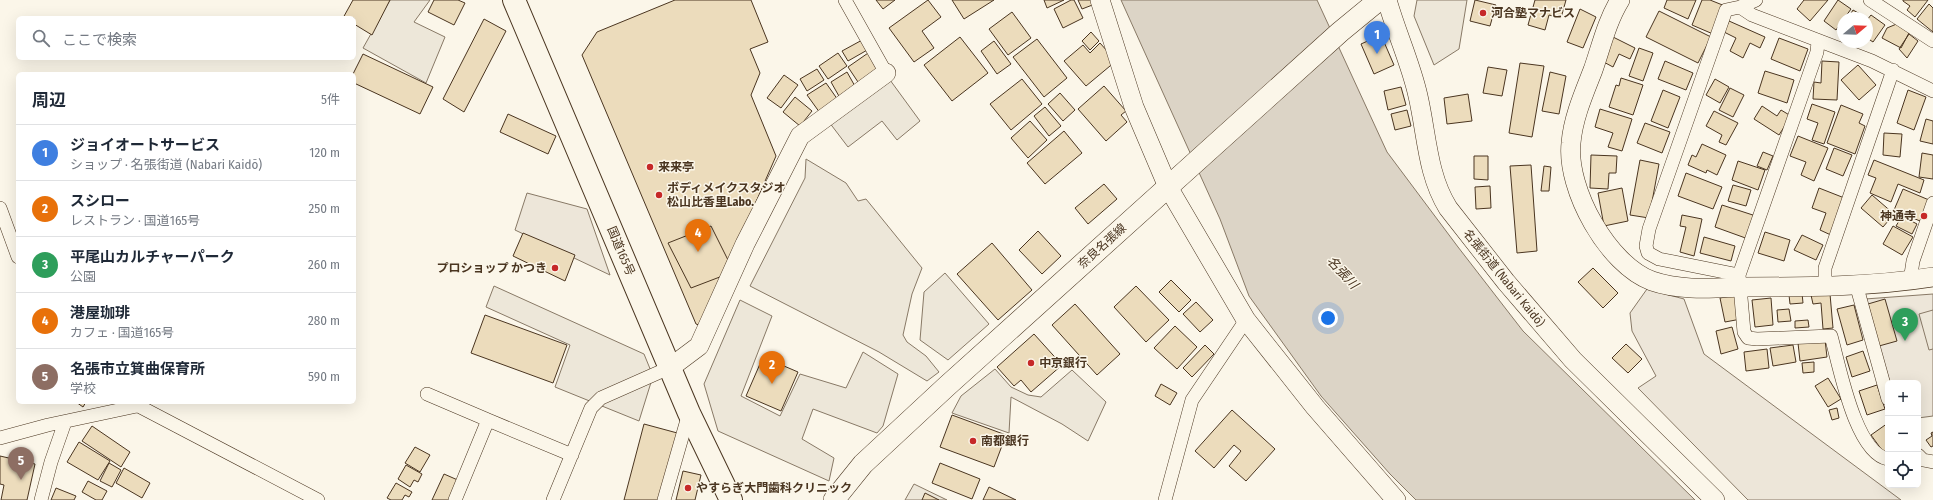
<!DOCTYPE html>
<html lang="ja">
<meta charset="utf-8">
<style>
body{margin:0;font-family:"Fira Sans Condensed","Noto Sans JP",sans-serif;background:#f2f2f3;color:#1f2937}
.controls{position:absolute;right:12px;bottom:12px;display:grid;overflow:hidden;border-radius:6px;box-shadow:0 4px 16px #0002}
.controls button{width:36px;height:36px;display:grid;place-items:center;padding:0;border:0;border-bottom:1px solid #e0e1e3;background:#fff;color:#1f2937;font:20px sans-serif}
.compass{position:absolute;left:1837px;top:12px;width:36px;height:36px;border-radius:50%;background:#fff;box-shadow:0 4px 16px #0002;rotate:71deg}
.you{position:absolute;left:1328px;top:318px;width:14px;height:14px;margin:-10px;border:3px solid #fff;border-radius:50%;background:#1a73e8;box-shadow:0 0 0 6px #1a73e833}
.badge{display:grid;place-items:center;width:26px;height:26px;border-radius:50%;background:#111827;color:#fff;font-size:13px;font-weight:700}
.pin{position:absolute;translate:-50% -33px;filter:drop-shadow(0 1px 2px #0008)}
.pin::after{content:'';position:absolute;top:21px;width:14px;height:12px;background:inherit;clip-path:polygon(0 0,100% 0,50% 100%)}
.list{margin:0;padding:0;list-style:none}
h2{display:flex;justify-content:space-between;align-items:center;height:52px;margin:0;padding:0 16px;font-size:17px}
h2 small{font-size:13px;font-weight:400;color:#747a83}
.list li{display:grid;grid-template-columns:26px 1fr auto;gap:12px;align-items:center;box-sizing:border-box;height:56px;padding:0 16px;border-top:1px solid #e0e1e3}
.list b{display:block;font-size:15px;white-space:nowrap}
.list p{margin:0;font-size:13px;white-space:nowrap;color:#747a83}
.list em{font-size:13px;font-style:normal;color:#747a83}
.icon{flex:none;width:22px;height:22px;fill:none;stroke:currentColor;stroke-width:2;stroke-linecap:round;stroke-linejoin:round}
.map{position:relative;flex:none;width:1933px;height:500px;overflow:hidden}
.search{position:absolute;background:#fff;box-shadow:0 4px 16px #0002;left:16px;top:16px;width:340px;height:44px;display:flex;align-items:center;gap:10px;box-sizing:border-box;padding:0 14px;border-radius:6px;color:#747a83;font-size:15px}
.panel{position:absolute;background:#fff;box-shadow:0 4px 16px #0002;left:16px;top:72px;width:340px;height:332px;border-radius:6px}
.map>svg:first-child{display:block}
</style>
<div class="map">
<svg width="1933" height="500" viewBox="0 0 1933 500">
<rect width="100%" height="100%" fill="#fbf6e9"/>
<path fill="#ede6d9" stroke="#887966" d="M527,193l60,16 23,66 -95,-45z
M1647,289l37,10 20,55 197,146h-153l-110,-112 18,-12 -24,-45 -2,-18z
M1933,294v122l-15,2v-35h-28l-25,-84z"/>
<path fill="#ede7d9" stroke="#887966" d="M390,0h40l-16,22 31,15 -19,46 -63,-35z
M1417,0h50l-8,49 -25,16 -20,-49z
M890,80l30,41 -23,19 -15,-19 -34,26 -19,-25z
M806,159l40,24 12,18 8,-2 56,69 -10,26 -9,41 4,7 19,14 13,16 -12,9 -48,-29 -129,-66 55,-108z
M945,273l44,51 -41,36 -28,-20 4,-48z
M494,286l150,68 9,22 -14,45 -84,-34 15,-42 -84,-38z
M740,300l32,16 -31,80 39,20 20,-42 46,14 17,-36 35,22 -15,52 -6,7 -64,-24 -11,30 32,19 -5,23 -111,-50 -14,-47z
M1933,310v39l-4,1 -10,-36z
M995,369l16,18 17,8 13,2 31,-27 34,32 -18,39 -26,-17 -51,-27 -2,36 -57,-20 9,-17z
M914,484l33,16h-42z"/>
<path fill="#dcd4c6" stroke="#887966" d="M1121,0h196l70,152 71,95 65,84 172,169h-279l-26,-26 -69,-78 -72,-100 -29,-77z"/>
<path fill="#ecdcbc" stroke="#4a3520" d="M353,0h37l-18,35 -18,-11v-6h-11z
M434,0h24l7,3 -11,22 -26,-13z
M675,0h76l17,42 -18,7 10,24 -9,22 25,61 -74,170 -6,-2 -114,-269 15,-23z
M876,0h19l-12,9z
M928,0l13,17 -19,14 12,17 -20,14 -25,-34z
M952,0h42l-30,19z
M1044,0h20l-17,8z
M1071,0h3l9,18 -20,10 -9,-19z
M1078,0h15l2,4 -13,5z
M1475,0l21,5 -6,21 -20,-5z
M1535,0h31l-5,18 -12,-3 -4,15 -17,-5z
M1667,0h29l-8,19 -24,-11z
M1702,0h8l15,6 -12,28 -21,-9z
M1804,0h24l-18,21 -13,-12z
M1838,0l13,9 -15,21 -12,-9z
M1903,0h25l-13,17 -8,-7 3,-4 -7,-5z
M1929,4l4,4v24l-16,-13z
M1580,9l16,8 -13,31 -16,-6z
M1853,10l14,8h-19z
M1659,11l52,26 -13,26 -52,-26z
M1012,12l19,26 -23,17 -19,-26z
M1871,15l14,10 -12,17 -6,-4v-18z
M484,19l22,12 -42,81 -21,-13z
M1729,21l36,16 -5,11 -10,-5 -7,15 -13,-7 6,-13 -12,-6z
M1899,23l11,8 -9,17 -19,-10 5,-10z
M1091,32l8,9 -9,9 -8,-9z
M1909,34l9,7 -11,17 -8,-9z
M1381,35l13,30 -20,9 -13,-30z
M1611,36l24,12 -5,11 -11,-5 -6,13 -13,-7z
M960,37l28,36 -36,28 -28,-36z
M1779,38l29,11 -8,22 -29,-12z
M864,39l5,10 -21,12 -6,-10z
M1037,39l30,39 -23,19 -31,-40z
M994,41l17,23 -14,10 -16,-23z
M1100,43l16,18 -30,25 -22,-25 19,-16 7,8z
M1639,48l14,5 -10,28 -14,-5z
M871,51l13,19 -24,15 -12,-18z
M838,53l9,13 -19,13 -9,-13z
M363,54l70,33 -13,27 -66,-31 -1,-9z
M1665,61l28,12 -7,17 -28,-11z
M1822,61l17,1 -2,38 -24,-1 1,-17 7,1z
M1520,63l24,3 -12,71 -23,-4z
M1858,65l18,20 -17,15 -18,-20z
M1488,67l19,3 -5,26 -19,-3z
M817,69l7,11 -17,11 -7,-12z
M1765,71l29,9 -7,23 -29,-10z
M847,72l9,16 -16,10 -9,-16z
M1550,72l16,4 -7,38 -17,-3z
M784,75l14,10 -17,23 -14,-10z
M1621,78l22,7 -10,30 -24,-8 7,-22 3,1z
M1022,79l20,25 -31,26 -21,-26z
M1715,79l14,8 -9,16 -14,-8z
M826,83l12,17 -18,13 -13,-18z
M1104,86l22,25 -5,4 6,7 -21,19 -28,-32z
M1401,87l5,18 -18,5 -4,-19z
M1730,88l14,7 -11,22 -14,-7z
M1663,90l17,7 -12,31 -17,-7z
M1908,90l18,7 -12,33 -17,-7z
M1060,93l15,17 -12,11 -15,-17z
M1468,94l4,27 -25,3 -3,-26z
M795,97l17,14 -12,15 -17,-14z
M1812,104l23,8 -11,32 -12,-4 6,-17 -11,-4z
M1841,105l22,9 -4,9 6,3 -10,28 -28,-11z
M1762,106l15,10 4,-6 10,6 -12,19 -25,-16z
M1045,107l16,19 -12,10 -15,-20z
M1600,109l32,10 -10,32 -14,-4 5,-14 -18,-6z
M1407,110l4,16 -16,4 -4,-16z
M1714,111l24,12 -12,22 -7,-3 3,-7 -16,-9z
M508,114l48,22 -8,18 -48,-22z
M1926,119l7,2v23l-13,-3z
M1030,121l17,19 -19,18 -17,-20z
M1645,123l25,9 -8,21 -25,-10z
M1064,131l18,22 -37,31 -18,-21z
M1884,133l18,1 -2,23 -17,-2z
M1798,136l30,12 -14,33 -13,-6 5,-13 -16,-6z
M1702,144l24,11 -9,20 -10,-5 -1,3 -18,-8 4,-10 4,2z
M1834,148l18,7 -9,21 -17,-7z
M1763,152l10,4 -6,14 -10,-4z
M1922,153l11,2v24l-14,-2z
M1591,155l26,1 -1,17h-7l-1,16 -18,-1z
M1474,156h14v24l-14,-1z
M1640,160l19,4 -10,54 -19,-3z
M1874,160l50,20 -4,13 -22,-9 -7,18 -21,-9 6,-15 -8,-3z
M1738,161l27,9 -7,20 -26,-10z
M1531,165l6,86 -20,2 -7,-87z
M1544,166l7,1 -2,24h-8z
M1686,173l36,14 -9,22 -35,-13z
M1104,184l13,15 -29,25 -13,-16z
M1733,185l18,5 -5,16 -18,-5z
M1490,186l1,22 -15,1 -1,-22z
M1622,188l6,33 -24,5 -6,-33z
M1819,188l28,11 -14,37 -13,-6 6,-17 -14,-5z
M1903,189l26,11 -9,21 -26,-11z
M1872,195l22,19 -11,13 -22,-19z
M1722,205l37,12 -8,23 -36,-13z
M1682,215l20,4 -8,37 -14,-4 6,-25 -6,-1z
M1902,216l15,8 -5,10 -16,-8z
M711,226l17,34 -3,15 -34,13 -23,-45z
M1893,226l20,11 -11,18 -19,-11z
M1038,231l23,25 -19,18 -23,-24z
M1765,232l25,8 -6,21 -26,-8z
M523,233l52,22 -10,26 -52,-25z
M1802,235l21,10 -7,15 -22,-10z
M1704,237l31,9 -4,15 -31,-8z
M992,243l40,47 -34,30 -41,-46z
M1593,268l25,25 -15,15 -25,-26z
M1171,280l20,20 -12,12 -20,-20z
M1136,286l33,34 -23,22 -32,-35z
M1802,293l1,10 -13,1 -1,-9z
M1830,294l3,34 -10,1 -2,-26 -8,1 -2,-9z
M1736,295l5,24 -16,3 -5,-24z
M1771,298l2,27 -18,2 -3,-27z
M1885,299l12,42 -18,5 -11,-42z
M1196,302l17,18 -13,12 -17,-18z
M1075,304l45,50 -23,21 -45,-50z
M1854,305l9,35 -16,5 -10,-36z
M1789,309l2,12 -13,1 -1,-12z
M485,315l82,30 -14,38 -82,-30z
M1808,320l1,7 -14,1v-7z
M1175,326l22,21 -20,22 -23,-21z
M1732,327l6,22 -17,5 -5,-23z
M1034,334l28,31 -31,27 -10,-12 -7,6 -17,-19z
M1825,340l2,17 -27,4 -2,-18z
M1626,344l16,15 -14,14 -16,-15z
M1205,345l9,9 -22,23 -9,-9z
M1793,345l3,17 -23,4 -3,-18z
M1767,349l2,19 -23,3 -2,-19z
M1863,351l7,20 -18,6 -6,-20z
M763,357l35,15 -17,39 -35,-15z
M1814,362v10l-11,1 -1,-10z
M1828,378l13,21 -13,8 -13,-21z
M1161,384l16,9 -7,12 -15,-9z
M1877,385l8,24 -18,6 -8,-24z
M76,402h10l-3,5z
M1837,408l2,10 -7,2 -3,-10z
M1232,410l43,39 -29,32 -17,-15 12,-15 -7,-6 -20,23 -19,-17z
M952,415l54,20 -12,32 -54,-20z
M1888,423v28l-4,2 -13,-18z
M644,424l37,10 -18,66h-39z
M92,426l38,26 -9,15 -39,-26z
M1933,432v14l-2,1 -5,-7 6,-4 -1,-3z
M79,442l31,19 -12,19 -31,-18z
M415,447l15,8 -10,17 -15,-9z
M0,456l35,8 -8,36h-26l3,-15 -4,-1z
M109,463l12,7 -9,17 -12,-6z
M940,463l40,16 -8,20 -40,-16z
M406,465l16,9 -4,8 -4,-2 -4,7 -12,-8z
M124,468l26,15 -8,15 -26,-15z
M683,471l18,4 -6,25h-19z
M444,474l16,7 -8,19h-20z
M88,481l19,10 -5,9h-6l-14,-8z
M396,483l16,9 -3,5 -4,-2 -3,5h-11l-4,-2z
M989,487l27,13h-33z
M56,488l20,8 -2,4h-23z
M925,493l14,7h-17z"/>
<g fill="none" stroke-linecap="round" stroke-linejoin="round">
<defs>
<path id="street" d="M845,0l41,73
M1870,0l63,41
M1740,7l16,-7
M1818,42l-1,10 -78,223 5,57 4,6 9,1 74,-3c8,28 24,117 57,123
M0,208l18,49
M1739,275l-80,-16 -11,-6 -2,-7 3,-17 77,-219 14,-3 12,8 120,46 61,30
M1910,281l3,-20 20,-58
M1856,284l32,115
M1825,285v-17l68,-198
M427,394l61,26
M131,402l187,98
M0,438l48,-13 89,-19
M1918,455l5,5 10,2
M41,500l10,-38 14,-40
M455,500l33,-80 84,35
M553,500l38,-92 10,-10 70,-31
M664,500l25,-87
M1165,500l27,-100 54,-80"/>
<path id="secondary" d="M1100,0l34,107 34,80 78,133 69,87 81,93
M1387,0c9,32 24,64 31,96 9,39 9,78 30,112l58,74 67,78 142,140
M1620,0c-13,21 -19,47 -27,70 -9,23 -20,48 -22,73 -5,46 37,122 81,138 29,10 61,7 91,6 63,0 128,0 190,-10
M671,367l28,-21 46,-102 55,-108 86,-63"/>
<path id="primary" d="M834,500l29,-36 84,-78 393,-354 39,-32"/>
<path id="highway" d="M514,0l175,413 42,87"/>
</defs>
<use href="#street" stroke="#4a3520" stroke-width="14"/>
<use href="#secondary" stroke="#4a3520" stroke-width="20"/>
<use href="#primary" stroke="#4a3520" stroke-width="22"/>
<use href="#highway" stroke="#4a3520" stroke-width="24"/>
<use href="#street" stroke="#fbf6e9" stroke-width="13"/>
<use href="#secondary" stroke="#fbf6e9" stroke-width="19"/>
<use href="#primary" stroke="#fbf6e9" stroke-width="21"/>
<use href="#highway" stroke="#fbf6e9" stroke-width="22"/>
</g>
<g fill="#c62828" stroke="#fbf6e9" stroke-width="1.5">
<circle cx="1483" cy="13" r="4"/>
<circle cx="650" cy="167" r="4"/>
<circle cx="659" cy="195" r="4"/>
<circle cx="1924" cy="216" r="4"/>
<circle cx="555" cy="268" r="4"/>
<circle cx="1031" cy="363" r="4"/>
<circle cx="973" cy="441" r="4"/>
<circle cx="688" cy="488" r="4"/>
</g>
<g text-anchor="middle" stroke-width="3" stroke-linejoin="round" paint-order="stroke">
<g font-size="12" font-weight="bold" fill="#4a3520" stroke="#fbf6e9" text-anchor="start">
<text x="1491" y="17">河合塾マナビス</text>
<text x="658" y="171">来来亭</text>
<text x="667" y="192">ボディメイクスタジオ<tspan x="667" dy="14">松山比香里Labo.</tspan></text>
<text x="1916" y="220" text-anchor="end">神通寺</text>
<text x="547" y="272" text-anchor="end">プロショップ かつき</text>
<text x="1039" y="367">中京銀行</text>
<text x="981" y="445">南都銀行</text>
<text x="696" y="492">やすらぎ大門歯科クリニック</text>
</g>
<g font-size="12" fill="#4a3520" stroke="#fbf6e9">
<text transform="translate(1102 246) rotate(-42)" y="4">奈良名張線</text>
<text transform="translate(621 251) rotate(67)" y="4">国道165号</text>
<text transform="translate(1504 278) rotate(51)" y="4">名張街道 (Nabari Kaidō)</text>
</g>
<g font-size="13" font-style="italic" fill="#4a3520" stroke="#fbf6e9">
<text transform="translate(1343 272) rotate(47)" y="5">名張川</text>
</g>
</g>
</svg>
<div class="controls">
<button>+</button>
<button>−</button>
<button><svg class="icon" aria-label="locate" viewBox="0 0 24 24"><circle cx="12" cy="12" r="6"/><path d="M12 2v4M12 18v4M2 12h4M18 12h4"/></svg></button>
</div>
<svg class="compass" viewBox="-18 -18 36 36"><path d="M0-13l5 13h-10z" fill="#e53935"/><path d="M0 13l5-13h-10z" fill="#747a83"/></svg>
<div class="you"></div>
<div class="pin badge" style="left:1377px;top:54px;background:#3f7fe0">1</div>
<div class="pin badge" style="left:772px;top:384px;background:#e8710a">2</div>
<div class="pin badge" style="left:1905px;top:341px;background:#2e9e5b">3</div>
<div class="pin badge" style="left:698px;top:252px;background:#e8710a">4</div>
<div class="pin badge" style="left:21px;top:480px;background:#8d6e63">5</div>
<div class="search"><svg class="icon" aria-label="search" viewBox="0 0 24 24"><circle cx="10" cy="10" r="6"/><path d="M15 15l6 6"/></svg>ここで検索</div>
<section class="panel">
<h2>周辺<small>5件</small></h2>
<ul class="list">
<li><span class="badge" style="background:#3f7fe0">1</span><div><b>ジョイオートサービス</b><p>ショップ · 名張街道 (Nabari Kaidō)</p></div><em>120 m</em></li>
<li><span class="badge" style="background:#e8710a">2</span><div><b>スシロー</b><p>レストラン · 国道165号</p></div><em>250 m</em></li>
<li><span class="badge" style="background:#2e9e5b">3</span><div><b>平尾山カルチャーパーク</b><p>公園</p></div><em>260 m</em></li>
<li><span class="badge" style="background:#e8710a">4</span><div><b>港屋珈琲</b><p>カフェ · 国道165号</p></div><em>280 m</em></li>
<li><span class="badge" style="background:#8d6e63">5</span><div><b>名張市立箕曲保育所</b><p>学校</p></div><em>590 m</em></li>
</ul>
</section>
</div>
